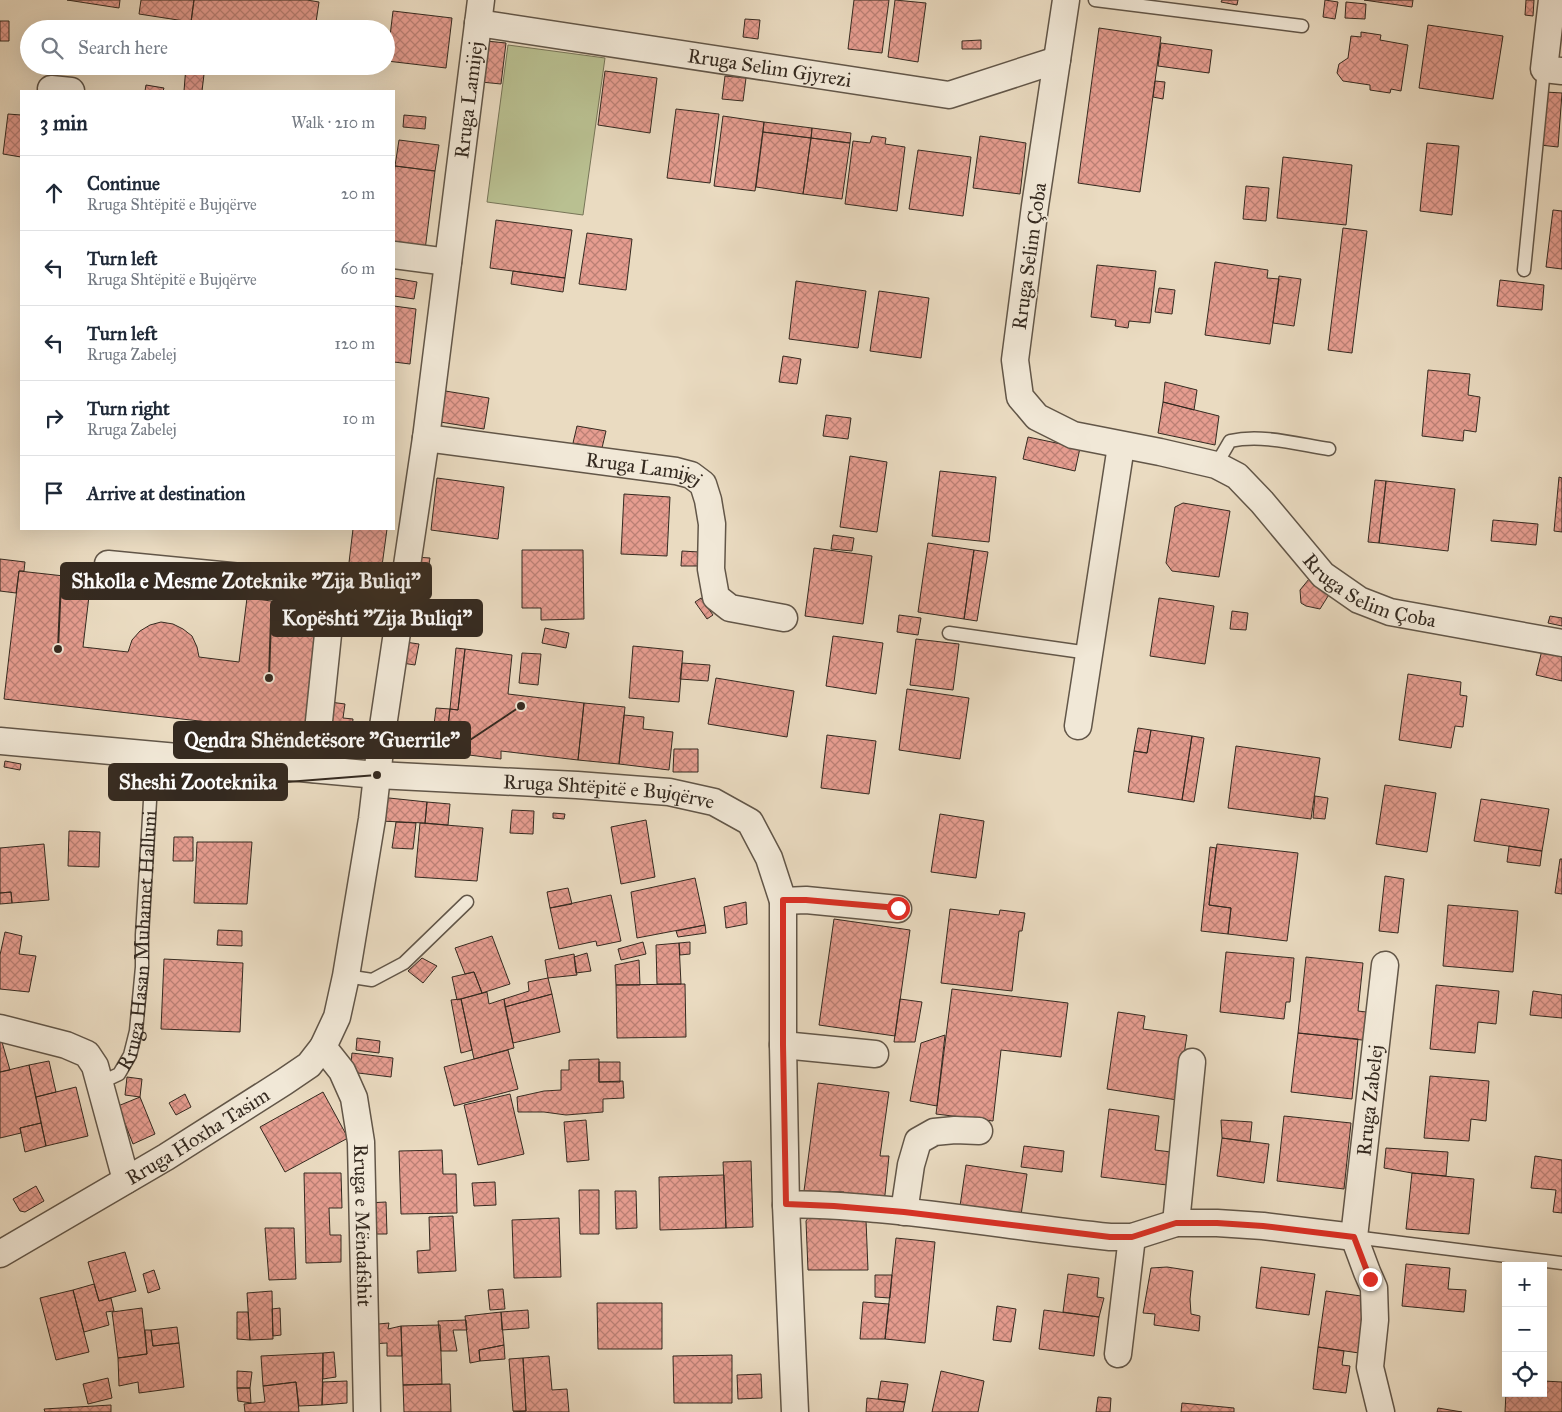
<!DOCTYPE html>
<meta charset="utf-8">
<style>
body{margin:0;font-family:"IM FELL Great Primer",serif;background:#f6f6f7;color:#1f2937}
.controls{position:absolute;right:15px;bottom:15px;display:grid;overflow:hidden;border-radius:0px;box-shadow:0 5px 20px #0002}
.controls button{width:45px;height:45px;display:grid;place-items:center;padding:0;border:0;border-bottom:1px solid #e0e1e3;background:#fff;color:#1f2937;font:25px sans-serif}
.stop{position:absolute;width:15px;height:15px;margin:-11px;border:4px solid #d93025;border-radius:50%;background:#fff}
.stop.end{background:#d93025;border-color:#fff;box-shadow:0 1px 5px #0008}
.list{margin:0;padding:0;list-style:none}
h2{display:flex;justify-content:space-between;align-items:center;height:65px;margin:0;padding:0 20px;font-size:21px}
h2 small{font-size:16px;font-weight:400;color:#747a83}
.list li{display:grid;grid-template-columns:32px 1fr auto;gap:15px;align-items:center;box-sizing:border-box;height:75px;padding:0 20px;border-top:1px solid #e0e1e3}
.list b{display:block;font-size:19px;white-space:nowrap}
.list p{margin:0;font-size:16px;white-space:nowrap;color:#747a83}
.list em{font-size:16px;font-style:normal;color:#747a83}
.icon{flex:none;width:28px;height:28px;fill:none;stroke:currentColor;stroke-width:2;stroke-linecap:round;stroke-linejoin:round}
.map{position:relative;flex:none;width:1562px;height:1412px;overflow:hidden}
.search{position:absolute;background:#fff;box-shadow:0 5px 20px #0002;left:20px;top:20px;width:375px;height:55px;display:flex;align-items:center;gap:12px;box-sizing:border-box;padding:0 18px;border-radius:28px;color:#747a83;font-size:19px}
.panel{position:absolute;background:#fff;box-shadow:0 5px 20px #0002;left:20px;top:90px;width:375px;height:440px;border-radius:0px}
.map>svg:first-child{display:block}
</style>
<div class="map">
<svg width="1562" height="1412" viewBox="0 0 1562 1412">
<defs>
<pattern id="building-cross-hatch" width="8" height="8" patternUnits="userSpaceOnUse" patternTransform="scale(1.25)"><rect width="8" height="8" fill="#e69d90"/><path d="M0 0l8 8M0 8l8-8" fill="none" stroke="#bb8075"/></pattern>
</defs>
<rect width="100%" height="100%" fill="#eadbc1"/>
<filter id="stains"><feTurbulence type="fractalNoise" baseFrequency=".004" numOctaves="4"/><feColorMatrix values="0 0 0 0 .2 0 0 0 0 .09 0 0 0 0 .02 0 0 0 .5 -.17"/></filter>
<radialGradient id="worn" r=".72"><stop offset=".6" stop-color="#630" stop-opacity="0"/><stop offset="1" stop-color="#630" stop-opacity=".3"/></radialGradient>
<path fill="#b9c091" stroke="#777558" d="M508,45l97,13 -22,157 -96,-13z"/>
<path fill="url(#building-cross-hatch)" stroke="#352a20" d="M67,0h53l-1,8z
M141,0h53l-3,22 -52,-8z
M194,0h113l12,2 -4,27h-86l-38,-7z
M854,0h35l-7,53 -34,-4z
M895,0l31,3 -8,59 -30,-5z
M1222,0h16l-1,5 -16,-3z
M1325,0l13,2 -3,17 -12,-2z
M1364,0h49l-1,7z
M1526,0h8l-1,16 -8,-1z
M1346,2l20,2 -1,15 -20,-1z
M393,11l59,7 -6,50 -59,-7z
M745,19l15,1 -2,19 -15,-2z
M0,21h9v20h-9z
M1428,25l75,11 -10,63 -74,-11z
M1099,28l62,9 -21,155 -62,-9z
M1361,32l20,3 -1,5 28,5 -7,46 -10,-2 -1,4 -20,-3v-5l-27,-4 -6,-8 2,-9 9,-6 3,-22 10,1z
M981,40v9h-19v-8z
M486,41l20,2 -5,41 -20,-2z
M1161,43l51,7 -3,23 -51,-7z
M186,66h19l-3,25h-18z
M605,71l52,7 -7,55 -52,-8z
M725,76l21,2 -3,23 -21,-2z
M1155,81l10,1 -2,17 -10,-2z
M146,85l18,3 -1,3h-18z
M1545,92l17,1 -4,54 -18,-2z
M676,109l43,5 -9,69 -43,-5z
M8,114l13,1v42l-18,-3z
M404,115l22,2 -1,12 -22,-2z
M723,116l41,6 -9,69 -41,-5z
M764,122l48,6 -1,10 -48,-6z
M812,128l39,5 -1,10 -39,-5z
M763,132l48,6 -8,56 -47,-7z
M872,136l14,2 -1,6 20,3 -8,64 -52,-7 8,-63 17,2z
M980,136l46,7 -6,51 -47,-6z
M811,138l39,5 -8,56 -39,-5z
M399,140l40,5 -4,26 -40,-5z
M1427,143l32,3 -7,69 -32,-4z
M918,150l53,7 -8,59 -54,-7z
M1283,157l69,8 -6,60 -69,-7z
M395,166l40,5 -11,87 -30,-4v-76z
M1246,186l23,2 -3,33 -23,-2z
M1553,210l9,1v58l-16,-2z
M496,220l76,10 -7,48 -75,-10z
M1343,228l24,3 -15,122 -24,-3z
M587,233l45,6 -6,51 -47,-6z
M1215,262l53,8 -1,8 12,1 -9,65 -65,-9z
M1097,265l59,6 -6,52 -21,-2 -1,7 -13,-2 1,-6 -25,-3z
M513,271l52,7 -2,14 -52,-8z
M1279,276l22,3 -7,47 -21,-3z
M394,278l23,4 -3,17 -20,-3z
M1500,280l44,5 -2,25 -45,-4z
M796,281l70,10 -8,57 -69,-9z
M1159,288l16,2 -3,24 -17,-2z
M879,291l50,7 -8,60 -51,-7z
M394,306l22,3 -6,55 -16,-2z
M783,356l18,3 -4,25 -18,-2z
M1428,370l42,4 -2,21 12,2 -4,35 -12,-2 -1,11 -41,-5z
M1165,382l32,8 -3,20 -31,-8z
M439,390l50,8 -5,31 -50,-8z
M1163,402l56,14 -4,29 -57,-12z
M826,415l25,3 -3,21 -25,-3z
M577,426l29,5 -4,17 -29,-5z
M1028,437l52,11 -5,23 -52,-12z
M850,456l37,6 -10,70 -37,-5z
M940,471l56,6 -7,65 -57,-6z
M1559,477l3,1v54l-8,-1z
M437,478l67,9 -6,52 -67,-9z
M1375,480l11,1 -7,62 -11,-1z
M1386,481l69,8 -7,62 -69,-8z
M624,494l46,3 -3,59 -46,-2z
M1183,503l47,8 -11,66 -47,-6 -6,-8 9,-56z
M1493,520l45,4 -2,21 -45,-4z
M353,529h34l-13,96 -32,-4z
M833,535l21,3 -2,13 -21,-2z
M928,543l46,7 -10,69 -46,-7z
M814,548l58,8 -9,68 -58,-8z
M522,550h61l1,69 -43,1v-12h-19z
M974,550l14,2 -11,69 -13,-2z
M682,551l17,1v14h-18z
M415,557l15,1 -3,19 -14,-2z
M0,559l25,3 -1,9h-5l-3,22 -16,-2z
M19,571l72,8 -8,68 45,5 4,-12 8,-9 10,-6 11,-3 12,2 10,5 9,7 5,11 2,10 40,5 8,-64 65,8 -3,18 9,1 -12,108 -302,-34z
M1309,579h7l14,14 -10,16 -14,-3 -5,-3 -1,-13z
M701,598l12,17 -6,4 -12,-17z
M1159,598l55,8 -9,58 -55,-8z
M1232,611l16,2 -2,17 -16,-1z
M899,615l22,3 -3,17 -21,-3z
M1550,616l12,2v8l-14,-3z
M545,628l24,5 -3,15 -24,-5z
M833,636l50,7 -7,51 -50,-8z
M916,639l43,5 -6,46 -43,-5z
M405,642l14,2 -4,21 -13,-2z
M633,646l50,5 -4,51 -50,-4z
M456,648l9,1 -7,61 -8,-1z
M465,649l47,6 -4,39 76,9 -6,57 -77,-9v8l-56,-7 5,-43 8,1z
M1542,650l20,5v26l-26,-6z
M522,653l19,1 -3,31 -19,-2z
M682,663l28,2 -2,16 -28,-2z
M1408,674l53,8 -1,13 7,1 -4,31 -8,-1 -4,22 -52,-8z
M716,678l78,13 -7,46 -79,-13z
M907,689l62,9 -9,61 -61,-9z
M330,702l15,2 -2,14 10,1 -2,21 -25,-3z
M584,703l41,4 -6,57 -41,-4z
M436,708l14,1 -5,43 -14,-1z
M624,715l20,2 -1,12 30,3 -4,38 -50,-6z
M1138,728l13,2 -4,23 -13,-2z
M1151,730l41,6 -10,64 -54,-8 6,-41 13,2z
M827,735l49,6 -7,53 -48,-6z
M1192,736l12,2 -10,64 -12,-2z
M1236,746l84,12 -9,61 -83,-11z
M674,749h24v23h-25z
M5,761l16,3 -1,6 -16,-3z
M1385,785l51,8 -9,59 -51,-8z
M1315,796l13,2 -3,21 -12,-1z
M389,798l38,4 -2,21 -45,-2 5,-22z
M1481,799l68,10 -7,42 -68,-10z
M427,802l23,2 -2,21 -23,-2z
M512,810l22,1 -1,23 -23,-1z
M553,813l12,1 -1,5 -11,-1z
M940,814l44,7 -8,57 -45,-6z
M646,820l9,57 -34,7 -10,-57z
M396,822l20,1 -3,26 -21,-1z
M420,823l63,5 -6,53 -62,-4z
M69,831l31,1 -1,35 -31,-1z
M174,837h19v24h-20z
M197,842h55l-5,62 -53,-1z
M44,844l5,56 -37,3 -1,-11 -11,1v-45z
M1217,844l81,9 -11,88 -59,-7 3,-26 -22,-3z
M1509,846l33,5 -2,15 -33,-4z
M1210,847l6,1 -7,57 22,3 -3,26 -27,-3z
M1560,859h2v35l-7,-1z
M1385,876l19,3 -6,54 -19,-2z
M695,878l10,47 -68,13 -6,-46z
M568,888l4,16 -22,4 -3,-16z
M11,892l1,11 -12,1v-11z
M611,895l10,46 -24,5 -1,-5 -37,8 -9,-41z
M746,902l1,22 -21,4 -2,-21z
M1448,905l70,6 -5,61 -70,-6z
M950,909l49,6 1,-5 25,3 -3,18h-3l-7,60 -71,-8z
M834,919l76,11 -15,106 -76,-11z
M705,925l1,8 -28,4 -2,-6z
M218,930l24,1v15l-25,-1z
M5,932l17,4 -3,18 17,2 -7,36 -29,-3v-34z
M492,936l18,48 -28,9 -8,-21 -9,2 -10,-26z
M643,942l3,12 -25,6 -3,-11z
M690,942v12l-10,1 -1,-12z
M679,943l2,41h-24l-1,-39z
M1226,952l68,6 -4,44h-4l-2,17 -64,-7z
M587,953l4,18 -15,2 -2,-16z
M574,954l3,21 -29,3 -3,-18z
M1306,957l57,6 -5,48 16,2 -3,28 -73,-8z
M422,958l15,8 -14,17 -15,-12z
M164,959l79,4 -3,69 -79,-3z
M639,960l1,25h-24l-1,-20z
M474,972l8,21 -25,7 -5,-23z
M548,978l4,16 -47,13 -1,-8 25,-8 -1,-9z
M685,984l1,53 -69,1 -1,-53z
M1436,985l63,6 -3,33 -18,-2 -3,31 -45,-4z
M952,989l116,14 -7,54 -60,-7 -8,71 -57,-7z
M1533,991l29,4v23l-32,-3z
M487,992l2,12 15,-5 10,49 -40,11 -13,-60z
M552,994l8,38 -47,11 -8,-36z
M461,999l11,51 -11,3 -10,-53z
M900,999l22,3 -7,40h-21z
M1118,1012l27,4 -2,13 44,6 -10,65 -70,-11z
M1298,1033l60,6 -6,60 -61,-7z
M945,1035l-8,71 -27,-5 11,-58z
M357,1038l23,3 -1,12 -23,-3z
M0,1042h2l8,28 -10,2z
M508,1050l10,39 -64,17 -10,-39z
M352,1053l41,5 -2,19 -41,-5z
M599,1059v23l24,-1 1,17 -21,1v13l-37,3 -22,-3h-26l-1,-15 27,-6 17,-1v-20h8v-10z
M49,1061l7,31 -20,5 -7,-32z
M599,1062h21v20h-21z
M29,1065l12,58 -21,5 1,5 -21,5v-66z
M1430,1076l59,5 -3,40 -15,-2 -2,22 -45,-3z
M127,1077l15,2 -2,18 -15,-2z
M818,1083l71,9 -9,64h9l-5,48 -41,-4 1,-8 -40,-1z
M76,1087l12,49 -42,10 -10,-49z
M323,1092l25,46 -63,34 -25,-45z
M185,1094l6,13 -15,8 -7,-12z
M510,1094l14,60 -46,11 -14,-60z
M140,1097l15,37 -22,10 -15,-38z
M1109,1109l50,7 -4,34 16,2 -4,33 -66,-8z
M1284,1116l67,7 -7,66 -67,-8z
M586,1120l3,40 -22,2 -3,-40z
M1221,1120l31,2 -2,20 -28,-4z
M41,1123l5,23 -21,6 -5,-24z
M1222,1138l47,6 -5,39 -47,-7z
M1024,1146l40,5 -2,21 -41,-5z
M1386,1148l62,4 -2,24 -34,-3 -28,-5z
M442,1150l1,24h13l1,39 -56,1 -2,-63z
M1535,1156l27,4v53l-9,-1 3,-22 -25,-2z
M751,1161l2,66 -27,1 -3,-66z
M966,1165l61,9 -7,48 -61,-9z
M304,1173h37l1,35h-13l1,27h11v27l-35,1z
M1412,1173l62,6 -5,55 -63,-5z
M724,1175l2,53 -66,2 -1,-53z
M495,1182l1,23 -22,1 -2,-23z
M36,1186l8,15 -19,11 -5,-1 -7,-12z
M579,1190h20v44h-19z
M615,1191h21l1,37 -21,1z
M386,1202l1,32h-21v-31z
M810,1215l56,5 2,50h-60l-2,-49z
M453,1216l3,55 -38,2 -1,-22 13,-1 -1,-33z
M559,1218l2,59 -47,1 -2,-58z
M265,1228h29l2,51 -27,1z
M896,1238l39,4 -10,101 -40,-4z
M125,1252l11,39 -37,10 -11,-39z
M1406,1264l44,4 -2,21 18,1 -2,22 -62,-6z
M1167,1267l26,4 -3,28 1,15 9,2 -1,15 -45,-6 1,-11 -12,-1 8,-45z
M1261,1267l54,7 -6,41 -53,-7z
M154,1270l6,19 -12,4 -5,-19z
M1068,1274l31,4 -2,19 7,1 -5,19 -36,-5z
M875,1275h17l-2,23 -15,-1z
M94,1284l5,17 12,-3 3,13 -8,1 3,13 -25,7 -11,-42z
M503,1289l2,20 -15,1 -2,-20z
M73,1290l16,62 -33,8 -16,-62z
M272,1291l1,48 -23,1 -3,-47z
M1326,1291l42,6 -9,56 -41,-6z
M863,1302l26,2 -4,35h-25z
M597,1303h65v46h-64z
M997,1306l19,3 -5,33 -18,-2z
M142,1308l5,46 -29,4 -6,-46z
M280,1308l1,27 -8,1 -1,-27z
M528,1310l1,18 -27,2 -1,-18z
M1044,1310l55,7 -5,39 -55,-7z
M237,1312h11l2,28 -13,-1z
M501,1312l3,33 -25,5 1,11 -10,2 -5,-47z
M466,1320l1,10h-14l4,21h-16l-3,-30z
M389,1323l-1,6 13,-3 1,30h-15v-13l-17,1 -2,-19z
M440,1325l2,59 -39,1 -2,-59z
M177,1327l2,16 -26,3 -2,-16z
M145,1330h6l2,16 26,-3 5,44 -45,6 -1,-11 -19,4 -1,-28 29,-4z
M504,1345l1,14 -25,2 -1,-11z
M1318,1347l26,4 -2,14 8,1 -4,27 -33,-4z
M334,1352l2,25 -13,2v-26z
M323,1353l-1,52 -23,1 -3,-24 -33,4 -2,-30z
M732,1355v48h-58l-1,-47z
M549,1356l3,34 15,-1 2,23h-56l13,-1 -3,-53z
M523,1358l3,53h-13l-4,-52z
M237,1371l15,1 -2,16h-13z
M941,1371l43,10 -6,31h-46z
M761,1374l1,24 -24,1 -1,-24z
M108,1378l4,20 -24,6 -5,-20z
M347,1381v22l-25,2 1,-23z
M881,1381l27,3 -3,18 -27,-3z
M1543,1381l19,1v30h-57l1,-19h37z
M296,1382l3,30h-54l-1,-8 21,-2 -2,-16z
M450,1384l1,28h-47l-1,-27z
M237,1388h13l1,15 -13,-2z
M1098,1397l13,1 -1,14h-14z
M867,1398l38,4 -2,10h-37z
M1182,1403l52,5v4h-53z
M111,1405v7h-66l-1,-3z
M1438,1408l24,4h-25z"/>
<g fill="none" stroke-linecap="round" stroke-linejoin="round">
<defs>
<g id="service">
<path d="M1095,0l207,26"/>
<path d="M1524,270l20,-201"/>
<path d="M1216,465l14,-24c32,-7 67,3 99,8"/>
<path d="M949,633l140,20"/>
<path d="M346,976l26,4 32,-17 63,-61"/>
<path id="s1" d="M100,1083l19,-9 11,-19 6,-24 6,-64v-32l9,-151 5,-29"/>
<path d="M1354,1237l208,26"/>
</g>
<g id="minor">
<path id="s2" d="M1066,0l-31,206 -20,154 5,37 17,20 36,18 87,17 56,13 21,11 25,26 61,73 36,25 31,12 172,31"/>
<path d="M1552,0l-8,69 18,2"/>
<path id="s3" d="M478,23l471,72 108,-35"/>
<path d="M51,89l20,2"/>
<path d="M394,255l54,7"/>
<path id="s4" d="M426,438l250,33 15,4 12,9 5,16 4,24 -1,45 5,28 14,11 54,10"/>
<path d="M108,564l133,13 91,19 -18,173"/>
<path d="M1078,726l43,-280"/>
<path id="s5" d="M0,741l377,34 200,10 92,7 45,10 36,20 19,36 14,43v144l3,160 9,207"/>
<path d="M783,901l23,-1 92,9"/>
<path d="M0,1028l66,17 21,9 8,12 31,114"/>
<path d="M783,1045l92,9"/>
<path id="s6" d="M323,1047l19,24 12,27 7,44 6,270"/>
<path d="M786,1205c31,-2 62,2 92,4 77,7 154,20 232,28h22l44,-14h41l46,3 91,11"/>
<path d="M904,1212l7,-47 7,-24 16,-9 21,-2 24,1"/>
<path d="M1176,1223l16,-161"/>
<path id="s7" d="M0,1254l166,-97 118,-75 25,-17 14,-18 14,-30 9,-41 26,-157 10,-86 44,-295 55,-438"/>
<path d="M1118,1354l14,-117"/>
<path id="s8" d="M1381,1412l-11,-45 5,-47 -1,-32 -7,-16 -13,-35 31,-272"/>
</g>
</defs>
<use href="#service" stroke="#625648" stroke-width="15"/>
<use href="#minor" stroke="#625648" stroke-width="29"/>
<use href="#service" stroke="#f1e8d7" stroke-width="12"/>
<use href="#minor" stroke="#f1e8d7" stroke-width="26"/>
</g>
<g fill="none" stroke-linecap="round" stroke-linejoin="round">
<path stroke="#d93025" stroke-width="6" d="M898,908l-92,-8h-23v145l3,159 48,2 70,6 206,25h22l44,-14h41l46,3 91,11 16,42"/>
</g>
<g text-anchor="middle" stroke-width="4" stroke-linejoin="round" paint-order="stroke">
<g font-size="20" fill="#352a20" stroke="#f1e8d7">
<text dy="7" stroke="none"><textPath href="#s3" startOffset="295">Rruga Selim Gjyrezi</textPath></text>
<text dy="7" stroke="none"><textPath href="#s7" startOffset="1345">Rruga Lamijej</textPath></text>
<text transform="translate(1029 256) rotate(-82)" y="7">Rruga Selim Çoba</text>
<text dy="7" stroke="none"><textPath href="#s4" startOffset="220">Rruga Lamijej</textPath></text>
<text dy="7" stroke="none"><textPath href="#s2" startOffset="818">Rruga Selim Çoba</textPath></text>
<text dy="7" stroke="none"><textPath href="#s5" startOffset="611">Rruga Shtëpitë e Bujqërve</textPath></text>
<text dy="7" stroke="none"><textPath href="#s1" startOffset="158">Rruga Hasan Muhamet Halluni</textPath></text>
<text dy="7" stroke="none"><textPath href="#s8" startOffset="318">Rruga Zabelej</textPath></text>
<text dy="7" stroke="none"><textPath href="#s7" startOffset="230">Rruga Hoxha Tasim</textPath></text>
<text dy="7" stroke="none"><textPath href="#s6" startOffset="188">Rruga e Mëndafshit</textPath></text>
</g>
</g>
<path fill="none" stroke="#352a20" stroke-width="2" d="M58 649L61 581M269 678L271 618M521 706L470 740M377 775L287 782"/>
<g fill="#352a20" stroke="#f1e8d7" stroke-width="2">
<circle cx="58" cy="649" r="5"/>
<circle cx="269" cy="678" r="5"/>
<circle cx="521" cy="706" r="5"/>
<circle cx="377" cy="775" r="5"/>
</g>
<g fill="#352a20" stroke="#352a20" stroke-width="2">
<rect x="61" y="563" width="370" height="36" rx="5"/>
<rect x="271" y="600" width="211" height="36" rx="5"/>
<rect x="174" y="722" width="296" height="36" rx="5"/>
<rect x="109" y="764" width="178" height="36" rx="5"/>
</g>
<g font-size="21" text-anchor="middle" font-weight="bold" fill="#fff">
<text x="246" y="588">Shkolla e Mesme Zoteknike "Zija Buliqi"</text>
<text x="377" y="625">Kopështi "Zija Buliqi"</text>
<text x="322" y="747">Qendra Shëndetësore "Guerrile"</text>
<text x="198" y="789">Sheshi Zooteknika</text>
</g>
<rect width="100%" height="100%" filter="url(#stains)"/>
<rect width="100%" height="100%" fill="url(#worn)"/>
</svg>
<div class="controls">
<button>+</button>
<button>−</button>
<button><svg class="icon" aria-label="locate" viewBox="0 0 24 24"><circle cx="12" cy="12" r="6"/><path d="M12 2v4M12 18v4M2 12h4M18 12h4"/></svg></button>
</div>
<div class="stop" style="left:898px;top:908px"></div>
<div class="stop end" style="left:1370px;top:1279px"></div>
<div class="search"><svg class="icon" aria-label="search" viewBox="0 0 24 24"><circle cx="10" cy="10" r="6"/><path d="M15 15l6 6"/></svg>Search here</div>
<section class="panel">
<h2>3 min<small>Walk · 210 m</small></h2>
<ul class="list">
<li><svg class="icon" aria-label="ahead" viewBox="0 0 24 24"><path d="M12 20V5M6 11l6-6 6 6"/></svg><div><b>Continue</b><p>Rruga Shtëpitë e Bujqërve</p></div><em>20 m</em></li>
<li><svg class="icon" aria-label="left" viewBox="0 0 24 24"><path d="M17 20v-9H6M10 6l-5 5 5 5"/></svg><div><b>Turn left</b><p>Rruga Shtëpitë e Bujqërve</p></div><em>60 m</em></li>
<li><svg class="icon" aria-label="left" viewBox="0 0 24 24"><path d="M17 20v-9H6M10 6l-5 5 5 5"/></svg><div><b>Turn left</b><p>Rruga Zabelej</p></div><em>120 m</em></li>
<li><svg class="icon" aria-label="right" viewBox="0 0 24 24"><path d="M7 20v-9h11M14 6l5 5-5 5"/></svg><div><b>Turn right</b><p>Rruga Zabelej</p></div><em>10 m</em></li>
<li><svg class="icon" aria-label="arrive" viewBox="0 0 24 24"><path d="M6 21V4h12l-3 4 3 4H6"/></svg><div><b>Arrive at destination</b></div></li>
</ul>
</section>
</div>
